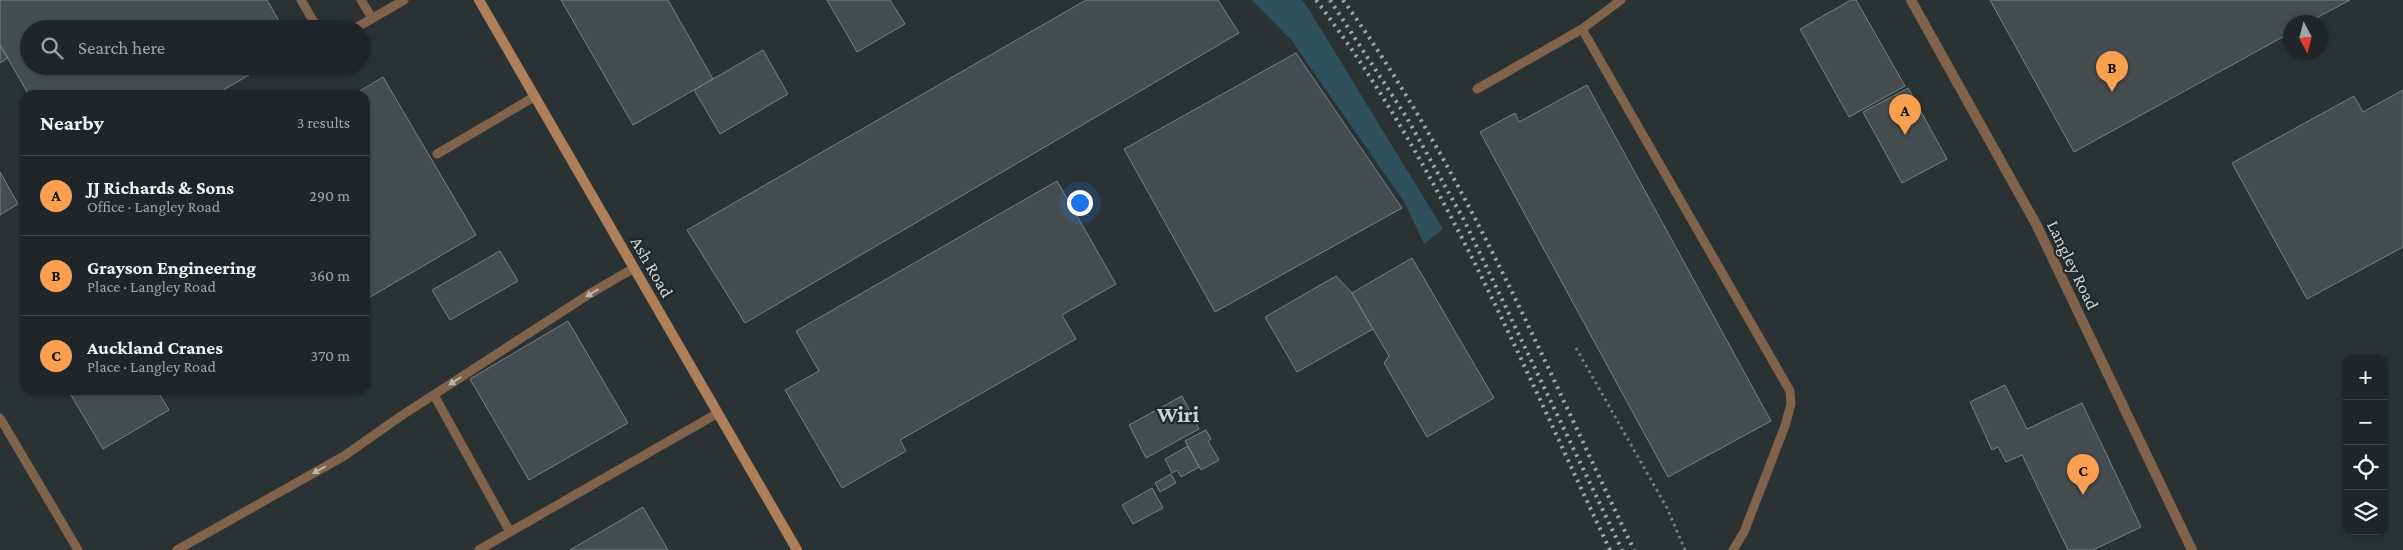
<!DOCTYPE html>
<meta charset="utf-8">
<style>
body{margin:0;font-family:"Crimson Pro",serif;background:#282e2f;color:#f1f3f6}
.controls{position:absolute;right:15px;bottom:15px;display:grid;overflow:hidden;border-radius:10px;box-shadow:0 1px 4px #0004}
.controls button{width:45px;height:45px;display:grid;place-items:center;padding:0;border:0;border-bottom:1px solid #3d4344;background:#202627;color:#f1f3f6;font:25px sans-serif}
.compass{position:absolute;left:2283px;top:15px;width:45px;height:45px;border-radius:50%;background:#202627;box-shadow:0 1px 4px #0004;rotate:173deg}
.you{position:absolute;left:1079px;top:202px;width:18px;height:18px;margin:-12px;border:4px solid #fff;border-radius:50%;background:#1a73e8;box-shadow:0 0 0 8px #1a73e833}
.badge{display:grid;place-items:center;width:32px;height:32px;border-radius:50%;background:#fa9f4e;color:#111;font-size:16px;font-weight:700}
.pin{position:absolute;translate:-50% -41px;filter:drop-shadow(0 1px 2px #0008)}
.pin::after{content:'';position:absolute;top:26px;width:18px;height:15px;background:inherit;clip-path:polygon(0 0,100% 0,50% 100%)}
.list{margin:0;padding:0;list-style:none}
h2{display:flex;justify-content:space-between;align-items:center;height:65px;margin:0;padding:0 20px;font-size:21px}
h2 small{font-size:16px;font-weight:400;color:#a2a5a7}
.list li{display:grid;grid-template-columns:32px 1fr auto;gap:15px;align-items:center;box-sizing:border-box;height:80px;padding:0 20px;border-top:1px solid #3d4344}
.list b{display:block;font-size:19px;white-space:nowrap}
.list p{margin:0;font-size:16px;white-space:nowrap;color:#a2a5a7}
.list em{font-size:16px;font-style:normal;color:#a2a5a7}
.icon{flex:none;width:28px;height:28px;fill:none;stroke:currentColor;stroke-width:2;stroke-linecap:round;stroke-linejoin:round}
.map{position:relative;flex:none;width:2403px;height:550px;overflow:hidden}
.search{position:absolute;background:#202627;box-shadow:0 1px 4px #0004;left:20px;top:20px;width:350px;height:55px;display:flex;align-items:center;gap:12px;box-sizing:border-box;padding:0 18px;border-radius:28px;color:#a2a5a7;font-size:19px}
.panel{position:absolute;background:#202627;box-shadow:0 1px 4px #0004;left:20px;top:90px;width:350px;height:305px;border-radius:15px}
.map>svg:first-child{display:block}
</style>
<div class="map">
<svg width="2403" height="550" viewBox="0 0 2403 550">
<rect width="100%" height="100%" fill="#2b3234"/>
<path fill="#2e515c" d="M1252,0h50l6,8 135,221 -19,15 -19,-41 -113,-162z"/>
<path fill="#464d50" stroke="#798184" d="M0,0h267l15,26 -5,3h-248v37h215l5,9 -34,20h-186l-29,-50z
M561,0h107l45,79 -80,46z
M827,0h63l15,24 -48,28z
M1086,0h132l21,33 -494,290 -58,-93z
M1851,0h5l49,86 -56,31 -49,-88z
M1990,0h360l-41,22h-19v11l-216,119z
M0,45l8,13 -8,5z
M763,50l25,44 -68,40 -26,-44z
M1296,53l106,155 -187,104 -91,-163z
M383,77l93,158 -111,65v-205h-12z
M1587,85l184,336 -103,56 -188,-345 35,-19 4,9z
M1908,88l39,71 -45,24 -39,-71z
M2403,90v157l-96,52 -75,-136 122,-67 9,16z
M0,172l18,32 -18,11z
M1057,181l59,103 -54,31 14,24 -176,101 6,11 -64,37 -57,-98 34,-19 -23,-40z
M500,251l18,30 -68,39 -18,-30z
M1412,258l82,140 -67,39 -43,-74 5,-7 -37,-63z
M1336,276l16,17 21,36 -76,43 -32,-55z
M568,321l60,102 -99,57 -59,-101z
M2005,385l22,44 55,-26 59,124 -48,23h-25l-46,-95 -16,7 -8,-15 -6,3 -22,-48z
M68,390h89l12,20 -66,39z
M1182,396l17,33 -53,29 -17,-33z
M1206,430l5,9 -3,2 11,19 -18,10 -16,-29z
M1188,446l11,21 -18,10 -4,-7 -5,3 -7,-14z
M1171,474l5,9 -16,9 -5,-9z
M1152,488l11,20 -30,16 -11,-19z
M643,507l25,43h-98z"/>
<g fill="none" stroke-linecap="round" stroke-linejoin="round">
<path stroke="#7b8183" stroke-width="3" stroke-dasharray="2.5 4" stroke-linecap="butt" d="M1576,348l91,160 18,42"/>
<path stroke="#81634b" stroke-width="9" d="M301,0l17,29
M361,0l11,18
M354,29l50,-29
M1582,29l208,362 1,13 -6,22 -41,106 -11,18
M1477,89l105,-60 39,-29
M437,154l97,-57
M434,395l76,137 208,-119
M0,418l78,132
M177,550l167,-94 57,-40 190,-123 43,-25
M479,550l31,-18"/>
<path stroke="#81634b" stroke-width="10" d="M1911,0l125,224 156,326"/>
<path stroke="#ae7f58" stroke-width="10" d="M479,0l318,550"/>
<path stroke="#a0a5a7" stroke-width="4" stroke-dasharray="2.5 5" stroke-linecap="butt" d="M1316,0c123,161 207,367 294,550
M1330,0l77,118 57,102 158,330
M1343,0c122,169 201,364 291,550"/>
</g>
<defs><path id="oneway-solid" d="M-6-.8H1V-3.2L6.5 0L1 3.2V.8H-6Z" transform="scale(1.25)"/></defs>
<g fill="#bbb6b2">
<use href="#oneway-solid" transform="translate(592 293) rotate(149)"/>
<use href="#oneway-solid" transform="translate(455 381) rotate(147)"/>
<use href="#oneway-solid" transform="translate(319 470) rotate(151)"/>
</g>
<g text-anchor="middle" stroke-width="4.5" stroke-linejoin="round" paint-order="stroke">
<g font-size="18" fill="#ced2d4" stroke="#21282a">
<text transform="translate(2073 265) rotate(64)" y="6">Langley Road</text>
<text transform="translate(652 267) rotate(60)" y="6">Ash Road</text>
</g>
<g font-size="22" font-weight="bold" fill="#ced2d4" stroke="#21282a">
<text x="1178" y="422">Wiri</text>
</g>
</g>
</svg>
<div class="controls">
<button>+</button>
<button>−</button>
<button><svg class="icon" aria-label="locate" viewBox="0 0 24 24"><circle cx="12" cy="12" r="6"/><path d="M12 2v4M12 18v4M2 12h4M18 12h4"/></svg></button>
<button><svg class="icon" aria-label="layers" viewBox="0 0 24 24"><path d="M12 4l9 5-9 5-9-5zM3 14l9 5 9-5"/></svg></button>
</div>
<svg class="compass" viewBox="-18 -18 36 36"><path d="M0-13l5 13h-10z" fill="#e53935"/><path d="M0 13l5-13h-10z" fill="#a2a5a7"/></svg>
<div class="you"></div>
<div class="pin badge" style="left:1905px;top:135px">A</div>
<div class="pin badge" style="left:2112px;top:92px">B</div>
<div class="pin badge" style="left:2083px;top:495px">C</div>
<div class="search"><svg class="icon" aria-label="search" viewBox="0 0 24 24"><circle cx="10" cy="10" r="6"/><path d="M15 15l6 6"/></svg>Search here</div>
<section class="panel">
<h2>Nearby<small>3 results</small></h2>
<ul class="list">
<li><span class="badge">A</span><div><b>JJ Richards &amp; Sons</b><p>Office · Langley Road</p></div><em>290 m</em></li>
<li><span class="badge">B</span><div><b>Grayson Engineering</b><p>Place · Langley Road</p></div><em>360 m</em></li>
<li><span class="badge">C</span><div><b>Auckland Cranes</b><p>Place · Langley Road</p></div><em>370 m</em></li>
</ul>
</section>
</div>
